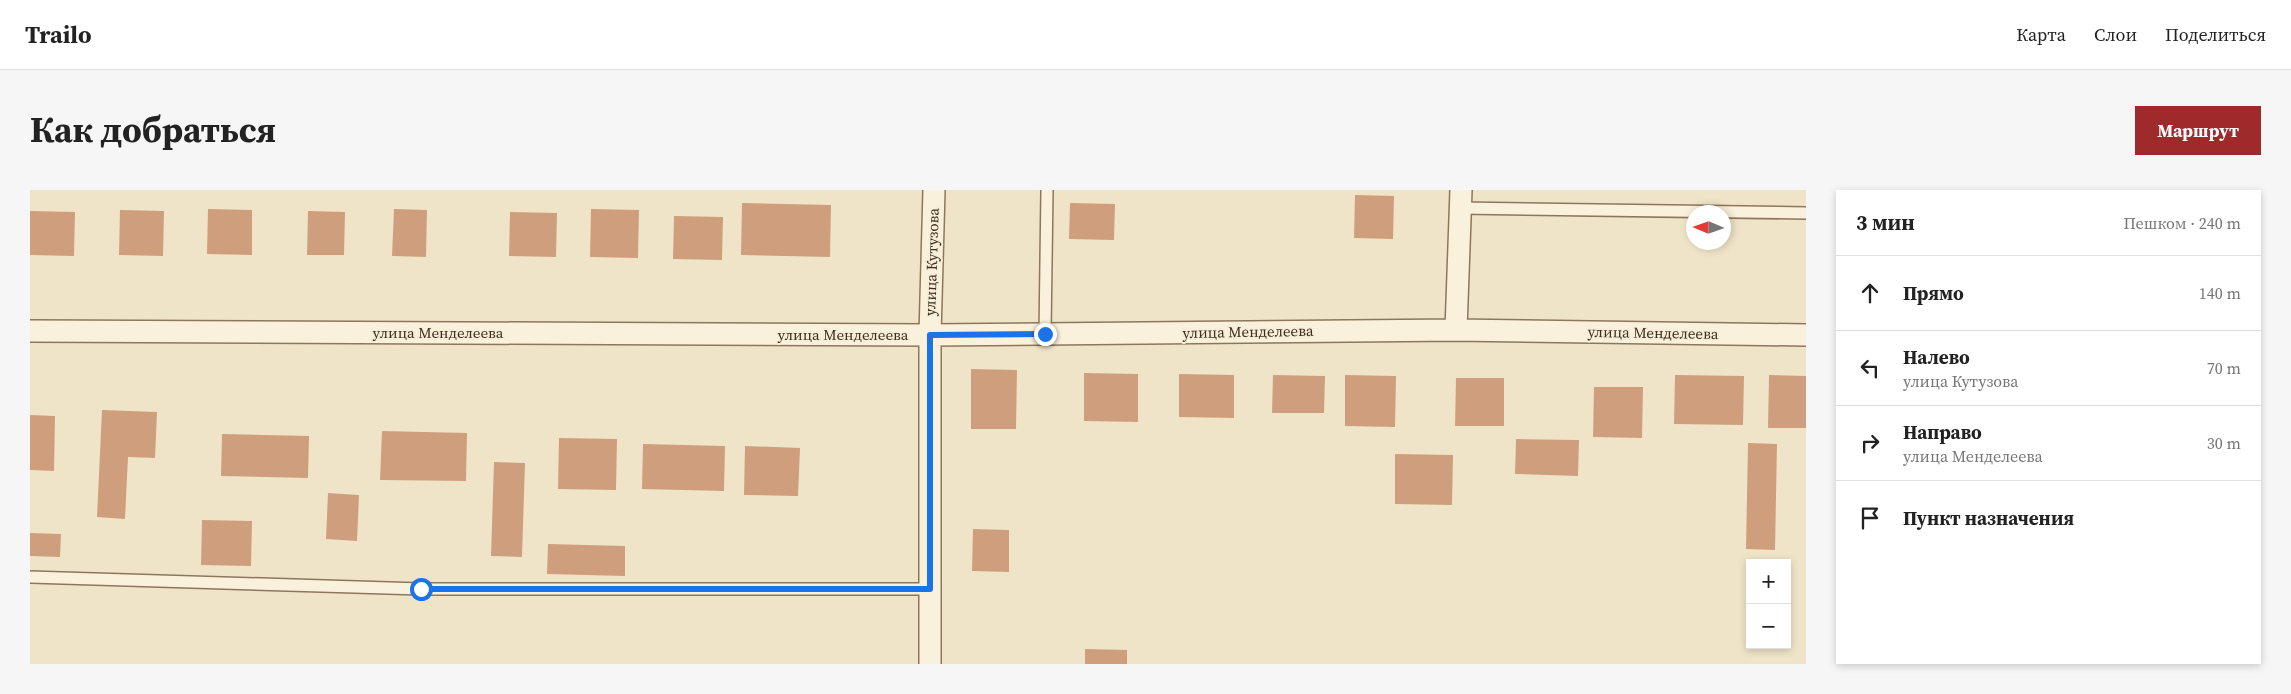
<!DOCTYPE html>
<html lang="ru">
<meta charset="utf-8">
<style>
body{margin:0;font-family:"Source Serif 4",serif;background:#f6f6f6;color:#222}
.controls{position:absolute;right:15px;bottom:15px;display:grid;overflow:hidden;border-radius:0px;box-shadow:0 2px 8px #0003}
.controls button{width:45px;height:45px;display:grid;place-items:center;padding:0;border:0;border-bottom:1px solid #e0e0e0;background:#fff;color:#222;font:25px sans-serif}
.compass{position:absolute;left:1656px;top:15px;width:45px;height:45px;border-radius:50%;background:#fff;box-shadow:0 2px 8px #0003;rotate:272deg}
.stop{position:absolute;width:15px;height:15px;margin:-11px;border:4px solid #1a73e8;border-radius:50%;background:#fff}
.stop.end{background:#1a73e8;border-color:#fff;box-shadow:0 1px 5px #0008}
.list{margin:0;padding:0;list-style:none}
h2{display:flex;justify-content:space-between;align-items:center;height:65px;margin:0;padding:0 20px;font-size:21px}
h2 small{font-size:16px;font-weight:400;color:#767676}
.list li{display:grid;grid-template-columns:32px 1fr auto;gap:15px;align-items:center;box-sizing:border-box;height:75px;padding:0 20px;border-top:1px solid #e0e0e0}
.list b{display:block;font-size:19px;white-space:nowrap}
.list p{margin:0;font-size:16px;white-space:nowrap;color:#767676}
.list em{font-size:16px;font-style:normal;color:#767676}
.icon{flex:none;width:28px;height:28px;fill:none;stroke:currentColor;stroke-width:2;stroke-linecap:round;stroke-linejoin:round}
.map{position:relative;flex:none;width:1776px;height:474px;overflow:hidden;border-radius:0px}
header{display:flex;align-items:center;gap:30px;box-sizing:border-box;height:70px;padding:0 25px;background:#fff;border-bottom:1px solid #e0e0e0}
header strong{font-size:24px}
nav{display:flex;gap:28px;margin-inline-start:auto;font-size:18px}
.intro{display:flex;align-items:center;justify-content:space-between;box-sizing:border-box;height:120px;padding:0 30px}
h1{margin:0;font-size:35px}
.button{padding:12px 22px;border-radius:0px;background:#9e2a2b;color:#fff;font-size:18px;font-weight:700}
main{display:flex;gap:30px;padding:0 30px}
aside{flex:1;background:#fff;border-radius:0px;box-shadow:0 2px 8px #0003}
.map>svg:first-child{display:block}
</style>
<header>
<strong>Trailo</strong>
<nav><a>Карта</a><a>Слои</a><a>Поделиться</a></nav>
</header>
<div class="intro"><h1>Как добраться</h1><a class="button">Маршрут</a></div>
<main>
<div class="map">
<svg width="1776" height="474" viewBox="0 0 1776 474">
<rect width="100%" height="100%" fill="#f0e4c8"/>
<path fill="#cf9f7d" d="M1325,5l39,1 -1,43 -39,-1z
M712,13l89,2 -1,52 -89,-2z
M1040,13l45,1 -1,36 -45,-1z
M178,19l44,1v45l-45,-1z
M364,19l33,1 -1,47 -34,-1z
M561,19l48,1 -1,48 -48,-1z
M90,20l44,1 -1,45 -44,-1z
M0,21l45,1 -1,44 -44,-1z
M278,21l37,1 -1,43h-37z
M480,22l47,1 -1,44 -47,-1z
M644,26l49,1 -1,43 -49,-1z
M941,179l46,1 -1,59h-45z
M1054,183l54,1v48l-54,-1z
M1149,184l55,1v43l-55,-1z
M1243,185l52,1 -1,37h-52z
M1315,185l51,1 -1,51 -50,-1z
M1645,185l69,1 -1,49 -69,-1z
M1739,185l37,1v52h-38z
M1426,188h48v48h-49z
M1564,197h49l-1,51 -49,-1z
M72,220l55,2 -2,46 -27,-1 -3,62 -28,-2z
M0,225l25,1 -1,55 -24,-1z
M352,241l85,2 -1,48 -86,-1z
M192,244l87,2 -1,42 -87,-2z
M529,248l58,1 -1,51 -58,-1z
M1486,249l63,1 -1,36 -63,-2z
M1718,253l29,1 -2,106 -29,-1z
M613,254l82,2 -1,45 -82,-2z
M715,256l55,2 -2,48 -54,-1z
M1365,264l58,1 -1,50 -57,-1z
M464,272l31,1 -3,94 -31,-1z
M298,303l31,2 -2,46 -31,-2z
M172,330l50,1 -1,45 -50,-1z
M943,339l36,1v42l-37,-1z
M0,343l31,1 -1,23 -30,-1z
M518,354l77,2v30l-78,-2z
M1055,459l42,1v14h-42z"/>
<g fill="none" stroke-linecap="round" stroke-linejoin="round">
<defs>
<path id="lane" d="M1430,18l346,5
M1015,144l2,-144
M0,387l391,12h509"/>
<path id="street" d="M1426,140l5,-140
M0,141l900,4 526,-5 350,5
M900,474v-329l4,-145"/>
</defs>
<use href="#lane" stroke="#8d765c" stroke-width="14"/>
<use href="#street" stroke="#8d765c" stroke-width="24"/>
<use href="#lane" stroke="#faf1dc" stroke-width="11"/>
<use href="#street" stroke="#faf1dc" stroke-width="21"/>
</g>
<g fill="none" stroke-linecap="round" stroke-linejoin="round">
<path stroke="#1a73e8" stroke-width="6" d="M391,399h509v-254l115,-1"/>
</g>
<g text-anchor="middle" stroke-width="4" stroke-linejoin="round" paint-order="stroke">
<g font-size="15" fill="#3d2e20" stroke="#f7eed8">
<text transform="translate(902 72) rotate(-88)" y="5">улица Кутузова</text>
<text transform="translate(1218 142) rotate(-1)" y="5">улица Менделеева</text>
<text x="408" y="148">улица Менделеева</text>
<text transform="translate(1623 143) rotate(1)" y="5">улица Менделеева</text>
<text x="813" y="150">улица Менделеева</text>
</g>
</g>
</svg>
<div class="controls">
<button>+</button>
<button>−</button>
</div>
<svg class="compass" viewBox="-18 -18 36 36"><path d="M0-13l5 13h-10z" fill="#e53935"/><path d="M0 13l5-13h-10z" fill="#767676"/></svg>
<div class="stop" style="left:391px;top:399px"></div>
<div class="stop end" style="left:1015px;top:144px"></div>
</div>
<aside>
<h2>3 мин<small>Пешком · 240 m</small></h2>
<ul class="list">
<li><svg class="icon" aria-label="ahead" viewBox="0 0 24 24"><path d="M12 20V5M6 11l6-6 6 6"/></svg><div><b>Прямо</b></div><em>140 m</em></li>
<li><svg class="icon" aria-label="left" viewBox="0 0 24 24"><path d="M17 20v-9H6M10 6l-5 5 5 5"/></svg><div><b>Налево</b><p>улица Кутузова</p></div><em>70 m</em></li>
<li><svg class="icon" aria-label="right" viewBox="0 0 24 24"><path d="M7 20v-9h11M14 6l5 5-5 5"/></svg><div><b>Направо</b><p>улица Менделеева</p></div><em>30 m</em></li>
<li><svg class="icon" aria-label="arrive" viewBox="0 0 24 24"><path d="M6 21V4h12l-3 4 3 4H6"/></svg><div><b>Пункт назначения</b></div></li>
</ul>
</aside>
</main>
